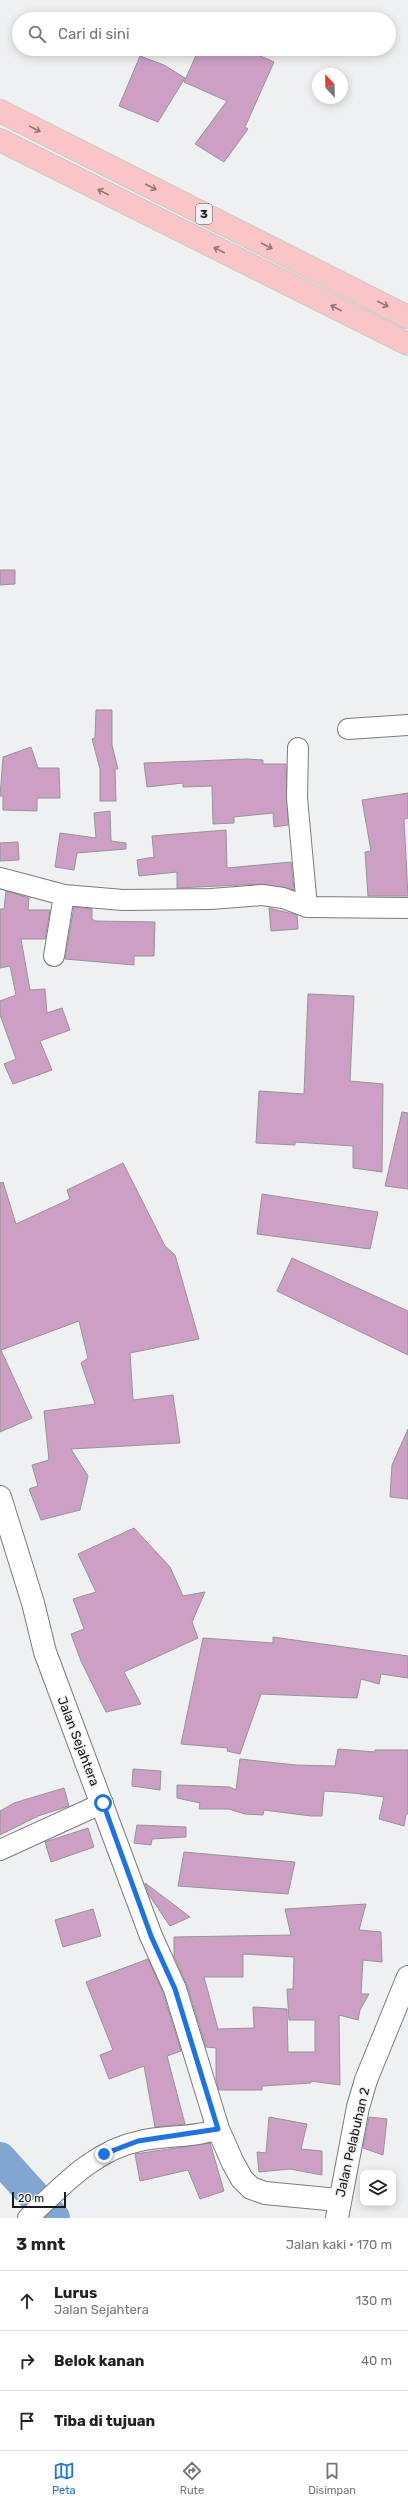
<!DOCTYPE html>
<html lang="id">
<meta charset="utf-8">
<style>
body{margin:0;font-family:Rubik,sans-serif;background:#f6f6f6;color:#222}
.controls{position:absolute;right:12px;bottom:12px;display:grid;overflow:hidden;border-radius:8px;box-shadow:0 2px 10px #0003}
.controls button{width:36px;height:36px;display:grid;place-items:center;padding:0;border:0;border-bottom:1px solid #e0e0e0;background:#fff;color:#222;font:20px sans-serif}
.compass{position:absolute;left:312px;top:68px;width:36px;height:36px;border-radius:50%;background:#fff;box-shadow:0 2px 10px #0003;rotate:338deg}
.scale{position:absolute;left:12px;bottom:10px;width:54px;box-sizing:border-box;padding-left:4px;border:2px solid #19191a;border-top:0;font-size:11px;line-height:14px;white-space:nowrap;color:#19191a;-webkit-text-stroke:3px #eff0f1;paint-order:stroke}
.stop{position:absolute;width:12px;height:12px;margin:-9px;border:3px solid #1a73e8;border-radius:50%;background:#fff}
.stop.end{background:#1a73e8;border-color:#fff;box-shadow:0 1px 4px #0008}
.list{margin:0;padding:0;list-style:none}
h2{display:flex;justify-content:space-between;align-items:center;height:52px;margin:0;padding:0 16px;font-size:17px}
h2 small{font-size:13px;font-weight:400;color:#767676}
.list li{display:grid;grid-template-columns:26px 1fr auto;gap:12px;align-items:center;box-sizing:border-box;height:60px;padding:0 16px;border-top:1px solid #e0e0e0}
.list b{display:block;font-size:15px;white-space:nowrap}
.list p{margin:0;font-size:13px;white-space:nowrap;color:#767676}
.list em{font-size:13px;font-style:normal;color:#767676}
.icon{flex:none;width:22px;height:22px;fill:none;stroke:currentColor;stroke-width:2;stroke-linecap:round;stroke-linejoin:round}
.map{position:relative;flex:none;width:408px;height:2218px;overflow:hidden}
.search{position:absolute;background:#fff;box-shadow:0 2px 10px #0003;left:12px;right:12px;top:12px;height:44px;display:flex;align-items:center;gap:10px;box-sizing:border-box;padding:0 14px;border-radius:22px;color:#767676;font-size:15px}
.sheet{height:232px;background:#fff}
nav{display:flex;justify-content:space-around;align-items:center;box-sizing:border-box;height:56px;border-top:1px solid #e0e0e0;background:#fff;font-size:11px;color:#767676}
nav a{display:grid;justify-items:center;gap:2px}
nav .on{color:#1a73e8}
.map>svg:first-child{display:block}
</style>
<div class="map">
<svg width="408" height="2218" viewBox="0 0 408 2218">
<rect width="100%" height="100%" fill="#eff0f1"/>
<g fill="none" stroke-linecap="round" stroke-linejoin="round">
<path stroke="#82a6d2" stroke-width="32" d="M0,2158l54,60"/>
</g>
<path fill="#ce9fc5" stroke="#969596" fill-rule="evenodd" d="M199,49h46l29,13 -29,65 3,2 -24,33 -29,-18 32,-43 -43,-19z
M140,56l24,9 21,13 -27,44 -39,-16z
M0,570h15v14l-15,1z
M96,710h16v35l6,24h-3l1,32h-16v-32l-8,-30 3,-1z
M31,747l7,21h21l1,30h-23v13l-34,-1v-14h-3l3,-39z
M247,759l16,1v4h23l2,61 -14,2 -1,-14 -39,4v6l-21,1 -1,-38 -29,1v-4l-36,4 -3,-24z
M408,793v25l-4,1 4,77h-40l-3,-44 6,-1 -9,-51z
M110,811l1,30 15,2v6l-49,4 -3,17 -19,-3 5,-34 36,5 -2,-25z
M226,830l1,38 64,-6 3,28 -33,-6 -84,4v-16l-38,4 -2,-16 17,-3 -2,-21z
M18,842l1,18 -19,1v-18z
M6,891l23,7 -1,12h22l-5,29h-24l9,51 15,-1 2,24 15,-5 8,22 -30,11 12,29 -39,14 -9,-20 12,-5 -16,-44v-14l16,-6 -6,-29 -10,2v-59h4z
M74,907l18,2v10l3,2 60,1 -1,34h-20v9l-69,-6z
M269,908l28,7 1,14 -27,2z
M308,994l46,2 -4,85 33,3 -1,88 -29,-4v-22l-58,-4v3l-39,-2 3,-52 45,3z
M402,1112l6,1v76l-23,-3z
M123,1163l42,83 10,9 24,84 -69,14 3,47 40,-5 7,48 -109,6 17,27 -8,34 -39,10 -12,-31 9,-3 -6,-21 17,-5 -5,-49 51,-7 -14,-41 7,-5 -9,-37 -78,29 31,68 -32,14v-249l3,-1 13,42 54,-25 -3,-9z
M262,1194l116,18 -8,37 -113,-15z
M292,1258l116,53v44l-131,-64z
M408,1429v70l-18,-2 2,-32z
M134,1528l36,39 13,29 22,-4 -13,30 6,16 -74,34 17,32 -35,8 -25,-51 -10,-27 13,-5 -11,-30 23,-7 -18,-38z
M273,1637l135,19v22l-27,-4 -2,10 -18,-5 -4,19 -96,-4 -21,60 -13,-3 1,-3 -47,-4 22,-106 70,5z
M338,1749l37,3v-2h33v64h-2l-2,12 -25,-7 5,-22 -31,-4 -29,-2 -2,25h-11l-47,-6 -1,5 -18,-1 -16,-5h-30l1,-6 -23,-5v-13l53,2 6,3 4,-31 56,6 39,1z
M133,1769l28,2 -1,19 -28,-4z
M64,1788l5,18 -31,10 -38,19v-24l14,-8z
M137,1825l49,2v10l-34,2 -1,6 -17,-2z
M88,1828l6,19 -43,15 -6,-20z
M184,1852l111,10 -7,32 -110,-8z
M145,1883l28,21 17,13 -20,9 -21,-31z
M366,1904l-7,26 22,2 1,30 -19,-2 -2,34h8l-9,16 -2,10 -19,-5 1,70 -29,-4v2l-49,3v4h-43l-3,-11v-31l-10,-1 -19,-62 -13,-29v-19l117,-2 -6,-26zM243,1954l51,3 -1,32h-6l2,31h26v32h-27l-1,-43 -34,-2 1,21 -36,1 -14,-52h39z
M93,1909l8,27 -38,11 -8,-27z
M148,1959l15,34 18,58 -14,5 18,68 -30,3 -11,-61 -35,13 -9,-24 13,-5 -27,-68z
M269,2117l38,7 -6,25 21,2v24l-32,-6 -31,3 -2,-20 9,1z
M369,2117l18,2 -4,36 -20,-7z
M210,2143l14,48 -24,8 -12,-29 -48,11 -5,-27z"/>
<g fill="none" stroke-linecap="round" stroke-linejoin="round">
<defs>
<path id="minor" d="M348,729l60,-4
M298,748l-1,50 10,109
M0,878l64,17 59,5 88,-1 51,-4 21,3 24,9 101,1
M54,956l10,-61
M0,1850l103,-47
M28,2218c33,-31 66,-68 112,-77 25,-6 54,-3 78,-12"/>
<path id="tertiary" d="M0,1497l33,106 12,49 106,284 24,53 43,140 15,34 9,16 9,9 14,5 73,7"/>
<path id="secondary" d="M337,2218l21,-111 8,-27 42,-103"/>
<path id="primary" d="M0,111l408,206
M0,140l408,204"/>
</defs>
<use href="#minor" stroke="#7b7b7d" stroke-width="22"/>
<use href="#tertiary" stroke="#7b7b7d" stroke-width="24"/>
<use href="#secondary" stroke="#7b7b7d" stroke-width="24"/>
<use href="#primary" stroke="#cccccd" stroke-width="24"/>
<use href="#minor" stroke="#fff" stroke-width="20"/>
<use href="#tertiary" stroke="#fff" stroke-width="22"/>
<use href="#secondary" stroke="#fff" stroke-width="22"/>
<use href="#primary" stroke="#f9c5c6" stroke-width="22"/>
</g>
<defs><path id="oneway-shaft" d="M-6 0H5M1.5-3L5.5 0L1.5 3" fill="none" stroke-width="1.6" stroke-linecap="round" stroke-linejoin="round"/></defs>
<g stroke="#947879">
<use href="#oneway-shaft" transform="translate(35 129) rotate(27)"/>
<use href="#oneway-shaft" transform="translate(151 187) rotate(27)"/>
<use href="#oneway-shaft" transform="translate(103 192) rotate(-153)"/>
<use href="#oneway-shaft" transform="translate(267 246) rotate(27)"/>
<use href="#oneway-shaft" transform="translate(219 250) rotate(-153)"/>
<use href="#oneway-shaft" transform="translate(383 304) rotate(27)"/>
<use href="#oneway-shaft" transform="translate(336 308) rotate(-153)"/>
</g>
<g fill="none" stroke-linecap="round" stroke-linejoin="round">
<path stroke="#1a73e8" stroke-width="5" d="M103,1803l48,133 24,53 43,140 -80,12 -34,13"/>
</g>
<g text-anchor="middle" stroke-width="3" stroke-linejoin="round" paint-order="stroke">
<rect fill="#eff0f1" stroke="#595a5a" stroke-width="1" x="196" y="204" width="16" height="20" rx="3"/>
<g font-size="12" font-weight="bold" fill="#19191a">
<text x="204" y="218">3</text>
</g>
<g font-size="13" fill="#19191a" stroke="#eff0f1">
<text transform="translate(79 1741) rotate(69)" y="5">Jalan Sejahtera</text>
<text transform="translate(352 2142) rotate(-77)" y="5">Jalan Pelabuhan 2</text>
</g>
</g>
</svg>
<div class="controls">
<button><svg class="icon" aria-label="layers" viewBox="0 0 24 24"><path d="M12 4l9 5-9 5-9-5zM3 14l9 5 9-5"/></svg></button>
</div>
<svg class="compass" viewBox="-18 -18 36 36"><path d="M0-13l5 13h-10z" fill="#e53935"/><path d="M0 13l5-13h-10z" fill="#767676"/></svg>
<div class="scale">20 m</div>
<div class="stop" style="left:103px;top:1803px"></div>
<div class="stop end" style="left:104px;top:2154px"></div>
<div class="search"><svg class="icon" aria-label="search" viewBox="0 0 24 24"><circle cx="10" cy="10" r="6"/><path d="M15 15l6 6"/></svg>Cari di sini</div>
</div>
<section class="sheet">
<h2>3 mnt<small>Jalan kaki · 170 m</small></h2>
<ul class="list">
<li><svg class="icon" aria-label="ahead" viewBox="0 0 24 24"><path d="M12 20V5M6 11l6-6 6 6"/></svg><div><b>Lurus</b><p>Jalan Sejahtera</p></div><em>130 m</em></li>
<li><svg class="icon" aria-label="right" viewBox="0 0 24 24"><path d="M7 20v-9h11M14 6l5 5-5 5"/></svg><div><b>Belok kanan</b></div><em>40 m</em></li>
<li><svg class="icon" aria-label="arrive" viewBox="0 0 24 24"><path d="M6 21V4h12l-3 4 3 4H6"/></svg><div><b>Tiba di tujuan</b></div></li>
</ul>
</section>
<nav>
<a class="on"><svg class="icon" aria-label="map" viewBox="0 0 24 24"><path d="M3 6l6-2 6 2 6-2v14l-6 2-6-2-6 2zM9 4v14M15 6v14"/></svg>Peta</a>
<a><svg class="icon" aria-label="directions" viewBox="0 0 24 24"><path d="M12 3l9 9-9 9-9-9zM9 14v-3h6M13 9l2 2-2 2"/></svg>Rute</a>
<a><svg class="icon" aria-label="saved" viewBox="0 0 24 24"><path d="M7 4h10v16l-5-4-5 4z"/></svg>Disimpan</a>
</nav>
